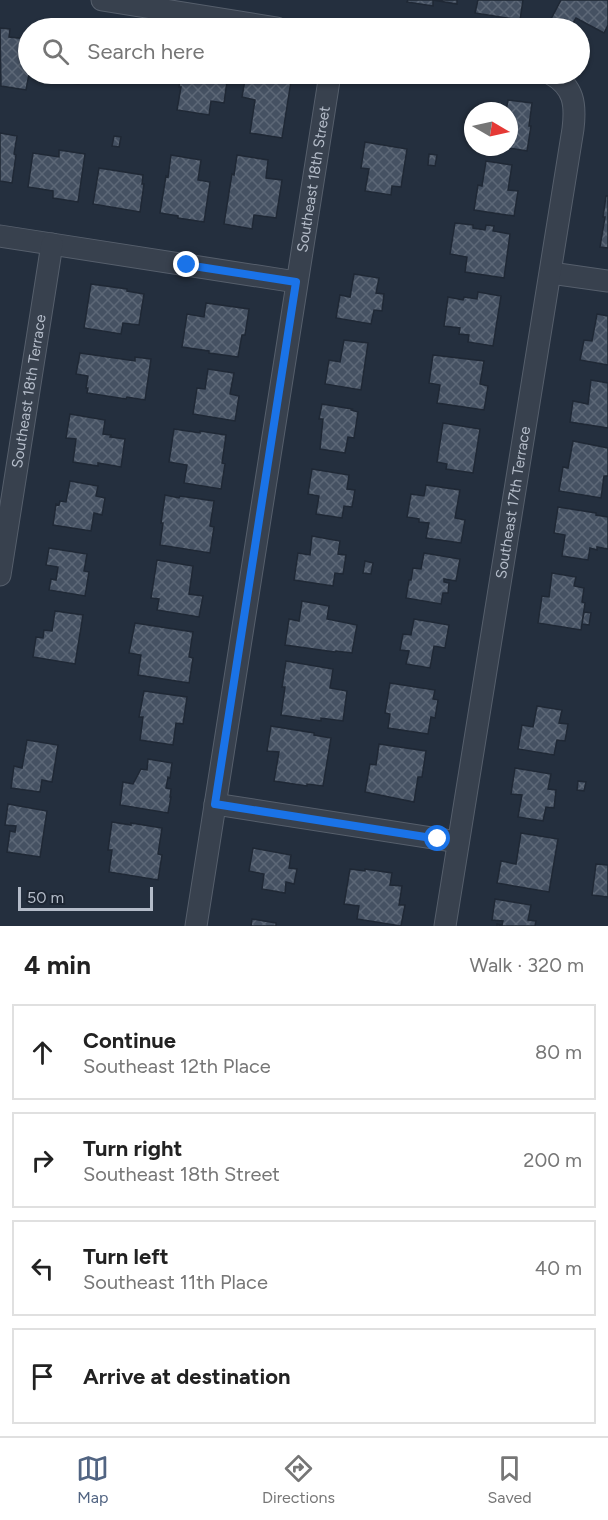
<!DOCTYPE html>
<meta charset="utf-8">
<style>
body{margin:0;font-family:Figtree,sans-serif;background:#f2f2f2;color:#222}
.compass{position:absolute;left:464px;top:102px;width:54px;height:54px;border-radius:50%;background:#fff;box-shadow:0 2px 4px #0004;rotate:99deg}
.scale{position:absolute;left:18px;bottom:15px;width:135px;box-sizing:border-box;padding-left:6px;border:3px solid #b4bcc9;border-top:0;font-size:16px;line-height:21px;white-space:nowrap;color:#b4bcc9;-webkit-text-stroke:4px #1d2633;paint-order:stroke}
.stop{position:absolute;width:18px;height:18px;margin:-14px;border:4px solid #1a73e8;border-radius:50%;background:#fff}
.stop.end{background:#1a73e8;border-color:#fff;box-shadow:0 2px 6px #0008}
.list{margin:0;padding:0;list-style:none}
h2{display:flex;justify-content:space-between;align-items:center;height:78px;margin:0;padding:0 24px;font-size:26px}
h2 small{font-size:20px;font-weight:400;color:#767676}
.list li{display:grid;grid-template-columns:39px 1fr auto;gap:18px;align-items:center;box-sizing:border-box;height:96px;margin:0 12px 12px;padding:0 12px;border:2px solid #e0e0e0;border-radius:0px}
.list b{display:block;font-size:22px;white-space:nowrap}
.list p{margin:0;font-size:20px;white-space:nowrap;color:#767676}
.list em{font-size:20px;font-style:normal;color:#767676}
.icon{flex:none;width:33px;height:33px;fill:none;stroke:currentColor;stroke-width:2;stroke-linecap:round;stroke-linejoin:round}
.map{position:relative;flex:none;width:608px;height:926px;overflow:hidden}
.search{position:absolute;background:#fff;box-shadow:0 2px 4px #0004;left:18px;right:18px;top:18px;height:66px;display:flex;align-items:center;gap:15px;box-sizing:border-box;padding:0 21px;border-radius:33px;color:#767676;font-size:22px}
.sheet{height:510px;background:#fff}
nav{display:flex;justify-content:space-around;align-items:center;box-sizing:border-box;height:84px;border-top:2px solid #e0e0e0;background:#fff;font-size:16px;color:#767676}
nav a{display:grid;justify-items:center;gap:3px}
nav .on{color:#516482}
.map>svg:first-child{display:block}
</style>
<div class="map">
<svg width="608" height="926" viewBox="0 0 608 926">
<defs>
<pattern id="building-cross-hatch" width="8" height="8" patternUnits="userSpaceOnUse" patternTransform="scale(1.5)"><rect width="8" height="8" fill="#455162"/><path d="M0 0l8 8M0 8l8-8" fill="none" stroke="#5d6877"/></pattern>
</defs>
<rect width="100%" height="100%" fill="#242f3e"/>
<path fill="url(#building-cross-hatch)" stroke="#1f2835" stroke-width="1.5" d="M408,0h49v4l-24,-4v6l-26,-4z
M478,0h45l-3,20 -45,-7z
M561,0h47v25l-4,8 -28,-15 -6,10h-7l-13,-7z
M0,28l10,1 -1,8 19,2 1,35 -3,16 -25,-4z
M63,74h32l-1,4 -14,-2 -1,8 -17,-2z
M181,74h47l-4,29 -13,-2 -2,14 -32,-5 4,-23h-2z
M246,74h37l9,1 -10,63 -32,-5 5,-33 -13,-3z
M508,100l24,3 -3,23h2l-4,25 -24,-4h6v-36h-3z
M0,133l17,3 -3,18 2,1 -4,28 -12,-2z
M114,136l7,1 -2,10 -7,-1z
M365,142l42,7 -6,38 -9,-1 -1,9 -26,-4 4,-22 -8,-1z
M59,150l26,4 -7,48 -25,-4v-7l-25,-4 5,-34 26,4z
M429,154l8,1 -2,11 -7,-1z
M171,155l30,5 -3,20 12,2 -6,40 -26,-4v-2l-18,-3 6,-37 2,1z
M237,155l31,5 -2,18 16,2 -6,38 -22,-3 -2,14 -28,-5 8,-50 2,1z
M486,161l26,4 -4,25 10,1 -4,25 -40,-6 4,-25 4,1z
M99,168l44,7 -1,9h2l-4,28 -47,-8z
M606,196h2v52l-8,-1 5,-30h-2z
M455,223l18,2v3l12,2 1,-5 8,1 -1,5 17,3 -6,44 -39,-6 2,-15 -17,-3z
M354,274l25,4 -3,15 8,1 -2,17 -8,-1 -3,14 -35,-6 4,-23 10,2z
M91,284l36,5v2l17,3 -5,31 -16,-2 -2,11 -37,-6z
M478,292l23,4 -8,50 -25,-4 1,-7 -10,-1 1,-6 -16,-2 4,-29 15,3 1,-3 13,2z
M206,303l43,6 -4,26h-3l-4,22 -29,-4v-2l-27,-4 5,-33 17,3z
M597,314l11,2v49l-28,-5 4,-20 8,1z
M344,340l24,3 -7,47 -36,-6 4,-24 11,2z
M80,353l55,8v-4l16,2 -6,41 -18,-3 -1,2 -39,-6 1,-5h-2l2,-12 -12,-2z
M433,355l51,6 -4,23 8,2 -4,24 -47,-7 3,-18 -11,-2z
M208,369l26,4 -4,21 9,2 -4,25 -42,-7 4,-26 8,1z
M591,380l17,3v45l-38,-6 3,-21 15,3z
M322,404l30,5 -1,1 7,2 -4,26 -6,-1 -3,16 -25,-4 3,-30h-4z
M70,414l35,6 -2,14 8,1 -1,2 15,2 -4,28 -23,-4v3l-25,-4 3,-23 -10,-1z
M443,423l37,6 -7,44 -27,-4 1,-5 -10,-2z
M174,429l26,4v-2l26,4 -4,28 3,1 -4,25 -37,-6 3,-18 -18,-3z
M573,441l35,7v28h-4l-3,22 -42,-7 4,-24 5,1z
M312,469l37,6 -2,14 8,1 -3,17 -8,-1 -2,12 -26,-4 3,-18 -11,-2z
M70,481l28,5 -2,10 9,2 -3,17 -8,-2 -3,18 -38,-6 3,-21 3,1 1,-4 6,1z
M426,485l34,5 -5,28 10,2 -4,23 -35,-5 3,-15 -10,-1v-3l-12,-2 4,-23 13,2z
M165,495l14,3 1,-2 34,5 -4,25 4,1 -4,26 -50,-8 3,-22h-2z
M558,507l38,6v2l12,2v32l-11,-2v3l-7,-2 -2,12 -26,-4 3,-21 -11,-2z
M312,536l28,5 -2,13 8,1 -3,19 -8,-1 -2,13 -39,-6 4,-27 12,2z
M49,548l38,6 -3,17 5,1 -4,24 -36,-6 2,-11 5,1 2,-13 -12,-2z
M424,553l36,6 -4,22 -12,-2v3l5,1 -1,10h-5l-2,11 -35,-6 3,-18h2l2,-12 8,1z
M157,560l36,6 -4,28 14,2 -4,21 -42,-7 2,-11 -8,-1z
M365,561l8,2 -2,11 -8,-1z
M552,573l24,4 -2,9 10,2 -2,14 3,1 -4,27 -43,-7 4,-27 7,1z
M302,601l27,5 -2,13 30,6 -5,28 -16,-2 -1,1 -50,-7 4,-26 10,2z
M55,611l28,4 -8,49 -42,-7 3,-20 7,1 1,-8 8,1z
M584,612l7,1 -2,12 -7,-1z
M414,619l35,6 -4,23 -11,-2 -4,22 -24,-4 3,-13 -9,-1 3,-16 8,1z
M135,623l58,9 -4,25 4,1 -4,25 -51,-8 3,-20 -12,-2z
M286,661l47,8 -3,19 17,3 -4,30 -22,-3v3l-40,-6 4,-28h-3z
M390,683l45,7 -2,9 5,1 -3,18 -4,-1 -3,17 -40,-6 2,-14 -5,-1z
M144,691l43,6 -4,27 -7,-1 -3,22 -33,-5 3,-23h-4z
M537,706l25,4 -3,13 9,1 -3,17 -8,-1 -3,15 -36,-6 4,-24 11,2z
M271,726l43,7v2l17,3 -8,48 -16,-2v2l-33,-5 5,-29 -12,-1z
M27,740l31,5 -6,37 -10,-2 -2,12 -29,-4 3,-22 8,2z
M379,744l47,7 -4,26h-4l-4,25 -49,-10 5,-28 6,1z
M148,759l24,4 -2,15 -2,-1 -2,11 5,1 -1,8h1l-3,16 -48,-8 3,-23 10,2 8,-15 6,1z
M515,768l36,6 -3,15 8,1 -2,18 -8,-1 -3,14 -25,-4 4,-22 -11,-1z
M578,781l8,1 -2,9 -7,-1z
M8,804l39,7 -7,46 -33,-5 3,-21 5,1 1,-6 -11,-1z
M112,822l19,3v-2l31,5 -4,26 4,1 -4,25 -49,-8 3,-22h-4z
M521,833l37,6 -9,53 -52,-9 4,-22 15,3z
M253,848l38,7 -2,13 8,1 -3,15 -8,-2 -1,11 -23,-4 2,-15 -15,-3z
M596,864l12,1v34v-2l-16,-2z
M350,869l15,2v-2l27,4 -2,12 12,1 -3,19h6l-4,21 -44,-7 2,-13 -15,-2z
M495,899l36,6 -3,15 8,1 -1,5h-38v-2l5,1 1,-4 -11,-1z
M252,919l24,4v3h-25z"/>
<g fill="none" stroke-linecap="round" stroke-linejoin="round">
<defs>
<g id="minor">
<path d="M102,0l175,28"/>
<path d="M0,236l296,46"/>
<path d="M551,273l57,8"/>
<path id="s1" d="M0,575l52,-331"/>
<path d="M215,804l243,38"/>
<path id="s2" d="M196,926l134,-852"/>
<path id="s3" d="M445,926l128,-797c3,-25 1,-42 -22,-55"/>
</g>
</defs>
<use href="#minor" stroke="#565f6c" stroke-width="23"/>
<use href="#minor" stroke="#38414e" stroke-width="21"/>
</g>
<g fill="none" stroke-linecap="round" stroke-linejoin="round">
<path stroke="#1a73e8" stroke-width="8" d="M187,265l109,17 -81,522 223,35"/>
</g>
<g text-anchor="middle" stroke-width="6" stroke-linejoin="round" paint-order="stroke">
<g font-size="15" fill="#b4bcc9" stroke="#1d2633">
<text dy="5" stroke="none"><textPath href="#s2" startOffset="756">Southeast 18th Street</textPath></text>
<text dy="5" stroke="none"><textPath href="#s1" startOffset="186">Southeast 18th Terrace</textPath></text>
<text dy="5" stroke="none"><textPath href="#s3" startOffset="429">Southeast 17th Terrace</textPath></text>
</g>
</g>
</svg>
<svg class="compass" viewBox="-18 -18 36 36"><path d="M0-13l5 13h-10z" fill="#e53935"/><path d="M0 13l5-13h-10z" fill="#767676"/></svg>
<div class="scale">50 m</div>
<div class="stop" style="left:438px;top:839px"></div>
<div class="stop end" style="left:187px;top:265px"></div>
<div class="search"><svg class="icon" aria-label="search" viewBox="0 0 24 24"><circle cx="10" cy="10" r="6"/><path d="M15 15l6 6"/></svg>Search here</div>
</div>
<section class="sheet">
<h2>4 min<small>Walk · 320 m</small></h2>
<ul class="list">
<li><svg class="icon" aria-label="ahead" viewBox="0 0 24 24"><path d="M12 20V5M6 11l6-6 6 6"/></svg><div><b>Continue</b><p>Southeast 12th Place</p></div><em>80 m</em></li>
<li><svg class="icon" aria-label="right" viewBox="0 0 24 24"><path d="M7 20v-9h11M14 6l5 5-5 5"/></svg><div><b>Turn right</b><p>Southeast 18th Street</p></div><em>200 m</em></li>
<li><svg class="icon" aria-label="left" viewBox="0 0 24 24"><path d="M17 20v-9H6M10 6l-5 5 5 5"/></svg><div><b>Turn left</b><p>Southeast 11th Place</p></div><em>40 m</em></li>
<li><svg class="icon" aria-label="arrive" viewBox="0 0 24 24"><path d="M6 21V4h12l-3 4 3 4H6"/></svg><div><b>Arrive at destination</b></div></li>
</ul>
</section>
<nav>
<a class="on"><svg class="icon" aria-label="map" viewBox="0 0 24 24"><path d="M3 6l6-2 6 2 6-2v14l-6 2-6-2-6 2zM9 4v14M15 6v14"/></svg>Map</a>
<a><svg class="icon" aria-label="directions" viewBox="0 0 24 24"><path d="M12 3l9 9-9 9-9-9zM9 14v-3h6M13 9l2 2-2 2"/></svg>Directions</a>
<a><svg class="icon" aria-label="saved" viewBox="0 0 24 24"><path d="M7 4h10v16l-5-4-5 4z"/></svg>Saved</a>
</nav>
